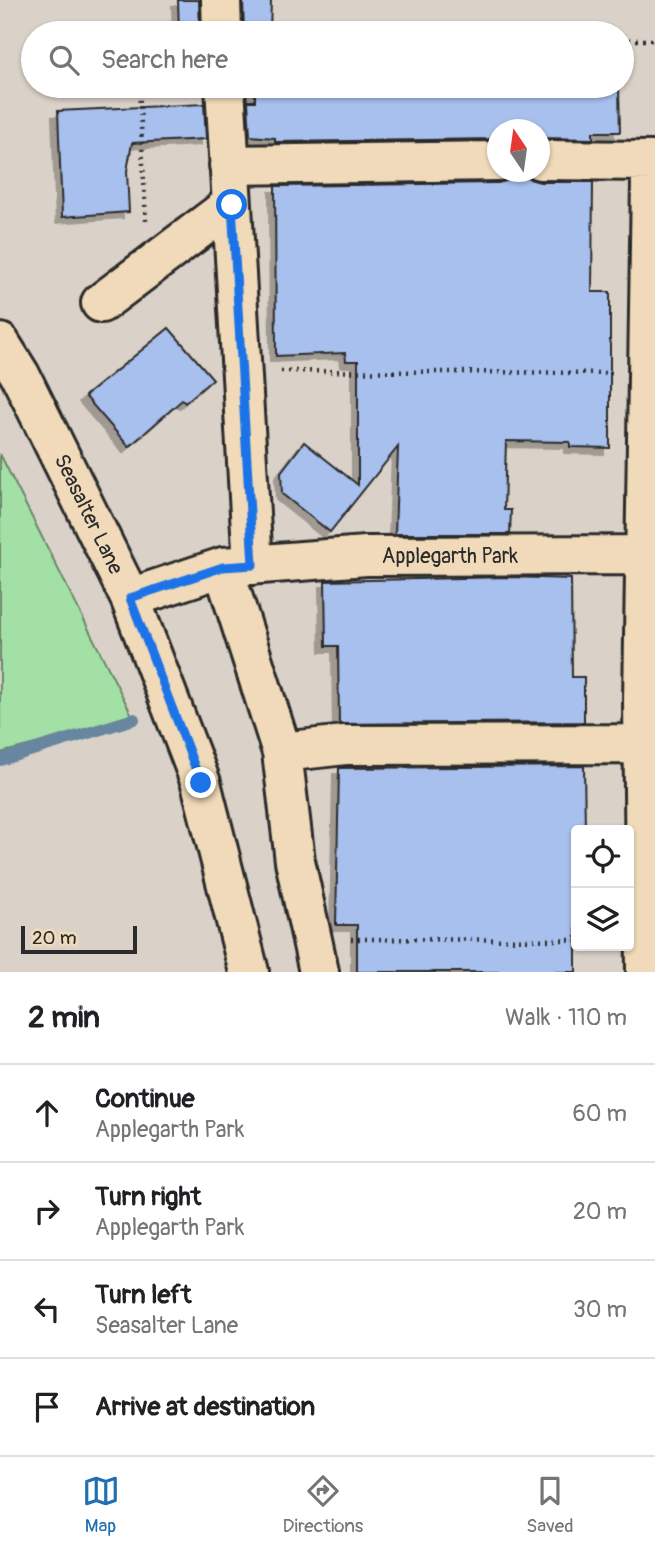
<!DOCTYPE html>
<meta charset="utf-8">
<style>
body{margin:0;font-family:Pangolin,sans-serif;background:#f2f2f2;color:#202124}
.controls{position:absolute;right:21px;bottom:21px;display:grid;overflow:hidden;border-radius:7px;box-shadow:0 2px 5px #0004}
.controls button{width:63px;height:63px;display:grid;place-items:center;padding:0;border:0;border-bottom:2px solid #e0e0e0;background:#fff;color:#202124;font:35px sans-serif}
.compass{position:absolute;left:487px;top:119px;width:63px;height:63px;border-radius:50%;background:#fff;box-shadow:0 2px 5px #0004;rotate:347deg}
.scale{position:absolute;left:21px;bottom:18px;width:116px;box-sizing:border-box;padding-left:7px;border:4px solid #2b2b2b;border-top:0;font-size:19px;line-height:24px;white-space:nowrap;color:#2b2b2b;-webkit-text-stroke:5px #f0dab9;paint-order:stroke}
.stop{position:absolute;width:21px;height:21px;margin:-16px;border:5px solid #1a73e8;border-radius:50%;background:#fff}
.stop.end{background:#1a73e8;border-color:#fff;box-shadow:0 2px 7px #0008}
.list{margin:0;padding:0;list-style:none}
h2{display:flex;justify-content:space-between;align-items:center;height:91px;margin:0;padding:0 28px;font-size:30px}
h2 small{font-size:23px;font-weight:400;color:#757577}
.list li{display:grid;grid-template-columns:46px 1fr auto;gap:21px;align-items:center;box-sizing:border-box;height:98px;padding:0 28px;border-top:2px solid #e0e0e0}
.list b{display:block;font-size:26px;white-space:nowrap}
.list p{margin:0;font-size:23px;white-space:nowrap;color:#757577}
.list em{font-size:23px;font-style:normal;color:#757577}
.icon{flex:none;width:38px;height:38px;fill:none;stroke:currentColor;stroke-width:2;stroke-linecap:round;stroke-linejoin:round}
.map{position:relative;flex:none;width:655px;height:972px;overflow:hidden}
.search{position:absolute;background:#fff;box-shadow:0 2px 5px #0004;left:21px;right:21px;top:21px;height:77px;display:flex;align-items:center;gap:18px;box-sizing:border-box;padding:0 24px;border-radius:38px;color:#757577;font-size:26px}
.sheet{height:483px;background:#fff}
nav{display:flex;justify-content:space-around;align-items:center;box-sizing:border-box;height:98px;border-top:2px solid #e0e0e0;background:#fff;font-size:19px;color:#757577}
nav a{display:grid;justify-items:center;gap:4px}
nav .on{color:#1f6fb2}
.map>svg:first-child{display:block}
</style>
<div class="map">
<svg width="655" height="972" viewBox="0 0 655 972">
<defs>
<filter id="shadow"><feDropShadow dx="-6" dy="6" stdDeviation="0" flood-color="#0004"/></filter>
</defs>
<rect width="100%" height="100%" fill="#dad2c9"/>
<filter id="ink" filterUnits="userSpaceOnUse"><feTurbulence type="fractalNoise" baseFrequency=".0143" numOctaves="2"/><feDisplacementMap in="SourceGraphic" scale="14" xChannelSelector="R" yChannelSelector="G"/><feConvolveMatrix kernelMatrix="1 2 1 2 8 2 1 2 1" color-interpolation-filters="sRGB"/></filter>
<g filter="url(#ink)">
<path fill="#a3e0a6" stroke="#678668" stroke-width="2" d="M0,454l134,265 -134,34z"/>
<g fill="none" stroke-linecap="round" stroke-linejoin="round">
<path stroke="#68869f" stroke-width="12" d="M0,760l134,-41"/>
</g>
<path fill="#a8c0ee" stroke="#2b2b2b" stroke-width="2" filter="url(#shadow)" d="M178,0h21l1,33h-21z
M243,0h28l-1,33h-26z
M255,86h364l1,46h-27v7l-53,-1v-8h-42v9l-223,3v-4l-25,-2 -2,-35h7z
M204,104l2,35 -74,4 -5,28 2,41 -67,5 -4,-106z
M517,172h5l8,7 10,3h53l-1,110h18v156l-40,-1v-5l-64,-1 -2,69h7l-1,24h-115l3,-87 -68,85 -48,-38 -1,-22 23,-30 54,43v-124h-12l-1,-8 -69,3 -1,-170 223,-3 11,-3z
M169,328l44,51 -28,24 -3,-3 -53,47 -44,-51z
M510,577l61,2 1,98h12v45l-245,2 -1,-78h-12l-1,-65z
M584,766l1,64h-9v142h-219v-47h-21l3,-157z"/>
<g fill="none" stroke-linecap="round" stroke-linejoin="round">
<defs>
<path id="minor" d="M221,0l1,33
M225,86l28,479
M540,160l115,1
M229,165l269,-4
M101,303l130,-98
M0,343l20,32 110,223 71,185 48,189
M223,567l59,185 13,109 24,111
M130,598l93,-31 143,-11 281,-1
M282,752l63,-7 298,-1
M646,972l-3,-270 8,-522 4,-13"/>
</defs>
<use href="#minor" stroke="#2b2b2b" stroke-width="44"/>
<path stroke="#2b2b2b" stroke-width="4.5" stroke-dasharray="2 5" stroke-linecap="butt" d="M136,30v3
M622,40h33
M139,86l7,135
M281,371l331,2
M351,939l225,1"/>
<use href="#minor" stroke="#f0dab9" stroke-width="38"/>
</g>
</g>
<g fill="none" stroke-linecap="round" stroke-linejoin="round" filter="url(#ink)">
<path stroke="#1a73e8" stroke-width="9" d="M201,783l-71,-185 93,-31 30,-2 -21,-360"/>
</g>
<g text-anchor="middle" stroke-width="5" stroke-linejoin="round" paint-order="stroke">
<g font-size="21" fill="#2b2b2b" stroke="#f0dab9">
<text transform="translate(89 514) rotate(64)" y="7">Seasalter Lane</text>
<text x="450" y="563">Applegarth Park</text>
</g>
</g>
</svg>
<div class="controls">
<button><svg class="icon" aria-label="locate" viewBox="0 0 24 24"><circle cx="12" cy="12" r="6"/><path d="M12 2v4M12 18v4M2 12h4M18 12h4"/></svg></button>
<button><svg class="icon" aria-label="layers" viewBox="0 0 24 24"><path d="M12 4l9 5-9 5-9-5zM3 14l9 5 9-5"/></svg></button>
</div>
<svg class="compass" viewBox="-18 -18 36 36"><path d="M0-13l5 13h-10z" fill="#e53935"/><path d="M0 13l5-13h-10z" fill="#757577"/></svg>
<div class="scale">20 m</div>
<div class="stop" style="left:232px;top:205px"></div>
<div class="stop end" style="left:201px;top:783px"></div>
<div class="search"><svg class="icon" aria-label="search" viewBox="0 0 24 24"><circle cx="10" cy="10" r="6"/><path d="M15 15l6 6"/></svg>Search here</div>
</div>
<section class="sheet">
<h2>2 min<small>Walk · 110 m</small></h2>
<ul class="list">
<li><svg class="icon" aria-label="ahead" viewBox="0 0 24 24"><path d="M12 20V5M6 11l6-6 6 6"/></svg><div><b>Continue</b><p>Applegarth Park</p></div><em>60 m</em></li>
<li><svg class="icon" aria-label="right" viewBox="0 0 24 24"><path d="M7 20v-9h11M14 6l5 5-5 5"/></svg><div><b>Turn right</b><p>Applegarth Park</p></div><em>20 m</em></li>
<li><svg class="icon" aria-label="left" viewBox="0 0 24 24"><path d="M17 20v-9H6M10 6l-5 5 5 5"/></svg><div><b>Turn left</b><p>Seasalter Lane</p></div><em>30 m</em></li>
<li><svg class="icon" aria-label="arrive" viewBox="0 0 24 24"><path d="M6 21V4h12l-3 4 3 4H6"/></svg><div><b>Arrive at destination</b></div></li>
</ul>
</section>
<nav>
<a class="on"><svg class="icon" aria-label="map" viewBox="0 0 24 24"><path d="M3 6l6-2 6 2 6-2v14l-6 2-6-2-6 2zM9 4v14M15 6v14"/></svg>Map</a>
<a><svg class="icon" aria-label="directions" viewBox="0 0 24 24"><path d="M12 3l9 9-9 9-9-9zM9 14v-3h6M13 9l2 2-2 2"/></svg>Directions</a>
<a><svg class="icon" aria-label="saved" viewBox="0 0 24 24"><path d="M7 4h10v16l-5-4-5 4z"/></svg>Saved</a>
</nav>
